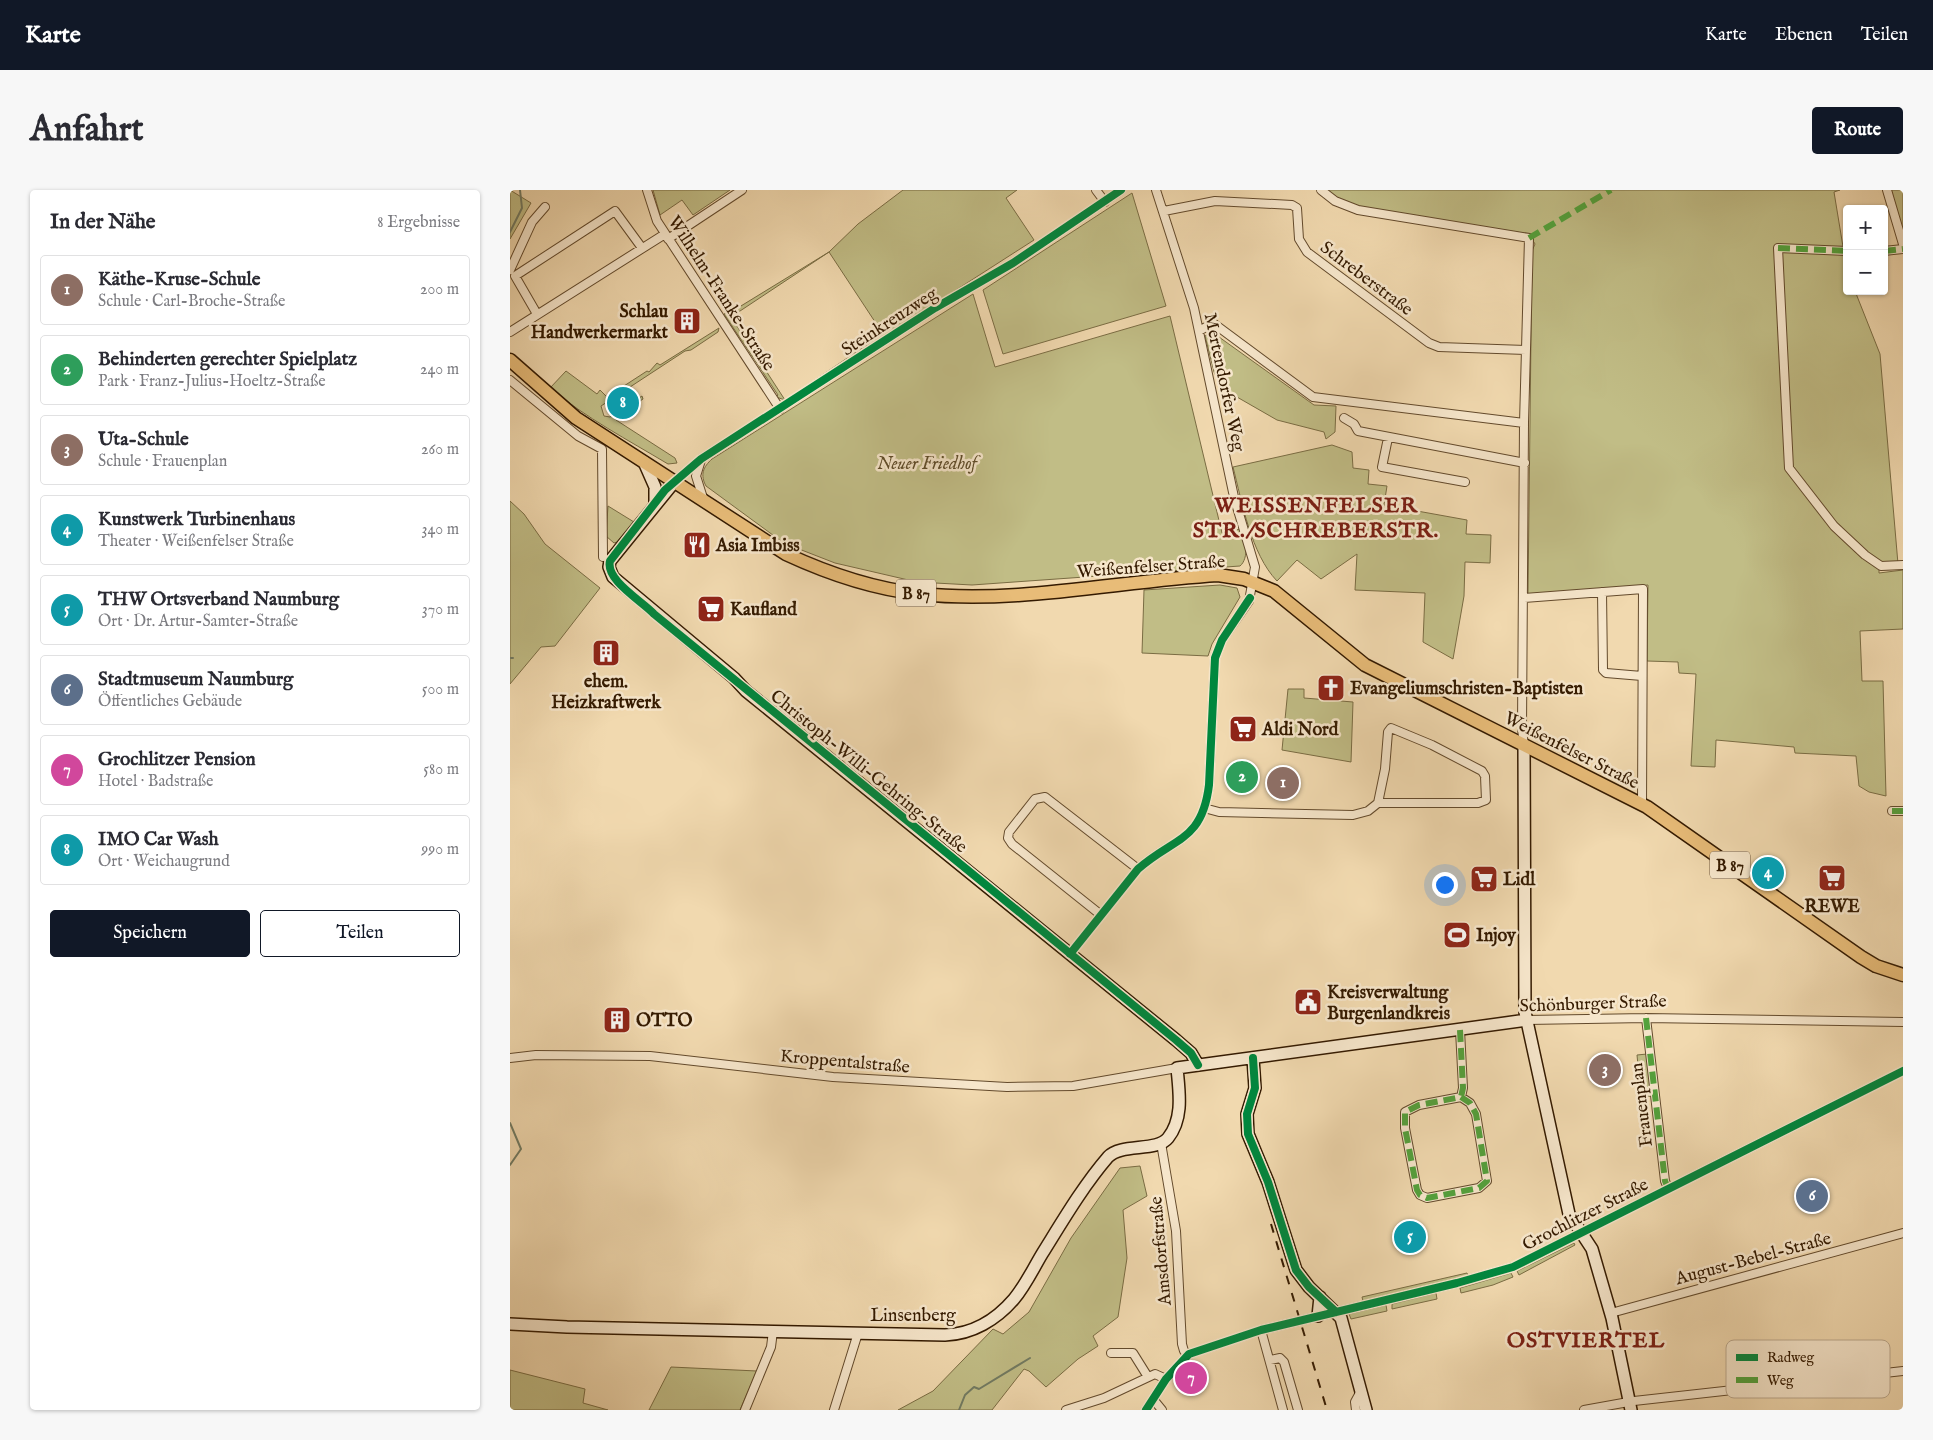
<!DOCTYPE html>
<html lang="de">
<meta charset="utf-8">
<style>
body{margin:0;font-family:"IM FELL English",serif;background:#f7f7f7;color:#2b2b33}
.controls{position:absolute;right:15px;top:15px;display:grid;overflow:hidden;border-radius:5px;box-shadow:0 1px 4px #0004}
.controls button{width:45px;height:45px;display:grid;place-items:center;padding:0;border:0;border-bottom:1px solid #e1e1e2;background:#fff;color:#2b2b33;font:25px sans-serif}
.you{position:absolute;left:934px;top:694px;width:18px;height:18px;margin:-12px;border:4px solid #fff;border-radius:50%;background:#1a73e8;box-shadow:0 0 0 8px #1a73e833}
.badge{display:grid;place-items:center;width:32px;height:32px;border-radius:50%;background:#111827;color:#fff;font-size:16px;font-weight:700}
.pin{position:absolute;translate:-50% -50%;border:2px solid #fff;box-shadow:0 1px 5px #0006}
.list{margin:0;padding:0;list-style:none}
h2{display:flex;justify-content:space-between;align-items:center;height:65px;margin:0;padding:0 20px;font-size:21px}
h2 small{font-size:16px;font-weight:400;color:#7c7c81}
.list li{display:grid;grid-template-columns:32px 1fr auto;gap:15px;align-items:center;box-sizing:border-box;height:70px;margin:0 10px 10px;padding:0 10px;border:1px solid #e1e1e2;border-radius:5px}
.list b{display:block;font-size:19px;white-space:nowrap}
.list p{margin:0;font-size:16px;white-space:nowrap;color:#7c7c81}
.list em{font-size:16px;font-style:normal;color:#7c7c81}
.actions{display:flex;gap:10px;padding:15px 20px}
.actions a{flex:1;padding:11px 0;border:1px solid #111827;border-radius:5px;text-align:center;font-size:18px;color:#111827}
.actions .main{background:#111827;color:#fff}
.map{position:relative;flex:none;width:1393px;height:1220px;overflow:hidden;border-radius:5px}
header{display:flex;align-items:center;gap:30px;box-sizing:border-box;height:70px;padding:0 25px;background:#111827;color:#fff}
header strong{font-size:24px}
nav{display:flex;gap:28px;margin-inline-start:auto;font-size:18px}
.intro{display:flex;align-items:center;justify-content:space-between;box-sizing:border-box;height:120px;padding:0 30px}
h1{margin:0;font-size:35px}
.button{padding:12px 22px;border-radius:5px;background:#111827;color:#fff;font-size:18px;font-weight:700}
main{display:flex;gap:30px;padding:0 30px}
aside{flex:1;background:#fff;border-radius:5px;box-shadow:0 1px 4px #0004}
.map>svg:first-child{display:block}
</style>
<header>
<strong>Karte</strong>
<nav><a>Karte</a><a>Ebenen</a><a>Teilen</a></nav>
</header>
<div class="intro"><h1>Anfahrt</h1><a class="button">Route</a></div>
<main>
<aside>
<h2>In der Nähe<small>8 Ergebnisse</small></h2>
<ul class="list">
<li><span class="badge" style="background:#8d6e63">1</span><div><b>Käthe-Kruse-Schule</b><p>Schule · Carl-Broche-Straße</p></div><em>200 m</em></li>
<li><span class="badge" style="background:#2e9e5b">2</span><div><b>Behinderten gerechter Spielplatz</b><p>Park · Franz-Julius-Hoeltz-Straße</p></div><em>240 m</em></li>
<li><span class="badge" style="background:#8d6e63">3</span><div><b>Uta-Schule</b><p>Schule · Frauenplan</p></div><em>260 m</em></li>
<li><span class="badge" style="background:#0f9aa8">4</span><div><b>Kunstwerk Turbinenhaus</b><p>Theater · Weißenfelser Straße</p></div><em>340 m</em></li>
<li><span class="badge" style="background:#0f9aa8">5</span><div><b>THW Ortsverband Naumburg</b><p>Ort · Dr. Artur-Samter-Straße</p></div><em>370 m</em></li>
<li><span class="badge" style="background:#5c6f8a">6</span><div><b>Stadtmuseum Naumburg</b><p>Öffentliches Gebäude</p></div><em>500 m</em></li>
<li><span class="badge" style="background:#d1479c">7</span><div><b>Grochlitzer Pension</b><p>Hotel · Badstraße</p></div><em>580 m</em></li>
<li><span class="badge" style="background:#0f9aa8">8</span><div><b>IMO Car Wash</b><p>Ort · Weichaugrund</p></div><em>990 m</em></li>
</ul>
<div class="actions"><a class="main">Speichern</a><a>Teilen</a></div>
</aside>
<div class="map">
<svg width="1393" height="1220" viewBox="0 0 1393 1220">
<rect width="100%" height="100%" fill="#f1d9af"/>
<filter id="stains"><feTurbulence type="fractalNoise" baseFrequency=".004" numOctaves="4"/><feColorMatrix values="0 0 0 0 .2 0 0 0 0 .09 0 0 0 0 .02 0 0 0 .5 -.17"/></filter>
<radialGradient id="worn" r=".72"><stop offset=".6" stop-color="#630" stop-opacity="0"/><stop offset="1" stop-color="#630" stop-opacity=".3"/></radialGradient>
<path fill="#c1bd86" stroke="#7a6c43" d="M0,0l21,13 -21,36z
M143,0h77l-37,25 -11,-15 -22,15z
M393,0h114l-11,8 28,42 -240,154 89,-60 -54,-82 -98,65 54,83 -9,-3 2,-2 -54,-81 12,-5 93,-57 29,-28z
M814,0h516l-6,2 13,79v20h8l25,63 18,210 -19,1v8l24,-3v59l-43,2 2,50h21l3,115 -17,-4 -10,-6 -3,-30 -61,-3 -1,-6 -78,-7 -1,27 -24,-1 5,-92 -17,-1 -1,-11 -31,-1 1,-76 -120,9 4,-343 3,-7 -6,-10 -182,-29z
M1381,0h12v42z
M622,3l34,113 -163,48 -20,-64z
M463,104l22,73 175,-51 52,217 18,-4c7,7 9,30 0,37l-268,19 -55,-3 -82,-19 -36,-14 -18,-8 -75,-55c-6,-11 -3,-19 6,-27z
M209,138l-1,4 -27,18 -6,1 -84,55 3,10 6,1 32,-21 1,3 -27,18v3l59,38 2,5 -9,1c-40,-24 -82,-46 -118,-76l16,-17 31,23 3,-4 7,7 40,-26 2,1 8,-9 3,2z
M702,142l102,73 22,1 -1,26 -9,7 -2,-7 -47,-12 -54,-31 -9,-17 -9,-36z
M822,255l20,7 1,16 16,2 -1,14 19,2 -3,19 83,15 -1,14 25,1 -1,28 -25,-1 -1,34 -11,63 -30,-17 2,-49 -70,-3 2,-36 -36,25 -24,-19 -20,21c-26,-27 -35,-79 -44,-114z
M0,311l14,13 21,30 55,44 -45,58 -14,1 -31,37z
M98,316l26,16 -17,20 -3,1 -8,-7z
M710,395l17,3 3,9 -28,47 -4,12 -66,-3 2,-63z
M778,499h16v9l49,4 -2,60 -69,-12z
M1137,864l5,42 -11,1 -4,-42z
M630,976l7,30 -24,14 4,48 -9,59 -25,19 5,10 -20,13 -32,28 -17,-16 -5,-2 -32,41h-94l35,-19 60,-62 10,5 26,-22 42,-74 49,-70z
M1064,1053l1,2 -56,30 -2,-4z
M957,1083l1,3 -105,25 -1,-4z
M1001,1083l2,4 -20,8 -32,8 -1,-5z
M926,1103l1,6 -45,10v-5z
M876,1115l1,6 -36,8 -2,-5z
M161,1177l86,4 -17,39h-91z
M0,1180l75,19 -2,14 25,7h-98z"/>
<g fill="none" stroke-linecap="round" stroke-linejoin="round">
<path stroke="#727b63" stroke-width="2" d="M0,42l12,-24 -2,-18
M0,468h3
M0,933l11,26 -11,16
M449,1220l6,-15 9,-8 5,2 51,-31"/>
<defs>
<path id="street" d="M137,0l10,31 123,188
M586,0l9,12
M811,0l14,11 23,9 171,28 -5,185 -2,306 2,16
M1377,0l16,54
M654,21l51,-10 77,4 5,3 2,31 8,13 122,91 10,4 87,3
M158,49l74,-49
M1337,61l-69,-3 11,220 45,58 31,29 16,11 22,-1
M1374,61l19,-2
M0,80l22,-48 13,-15
M27,124l-22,-38 100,-65 27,37
M689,141l14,-8 100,74 211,26
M0,142l155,-98
M0,190l68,56 24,13 1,108
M834,228l10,6 4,7 167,32
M878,248l-6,29 83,15
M191,270l-5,16 7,22
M165,291l26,-22 25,-16 209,-135 78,-45 108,-73
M1092,402l1,78 3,3 36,3
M1014,408l119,-9 -1,216
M881,538l41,17 50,26 3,5 1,24 -8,3h-100l7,-34 3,-37z
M694,618l15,4 134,3 15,-4 10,-8
M1382,621h11
M591,725l-89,-71 -4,-6 1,-6 26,-33 10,-2 93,72
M560,764l68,-85c36,-32 64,-27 71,-84l6,-127 7,-18 27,-39 6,-34 -21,-70 -40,-189 -38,-118
M1136,828l19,163 3,7
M1017,830l119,-2 257,4
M950,840l3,58 -2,9
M0,868l26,-3 114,1 183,21 174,10 66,-1 104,-18
M951,907l9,6 6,11 11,67 -8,7 -52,10 -7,-3 -3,-5 -12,-62v-16l14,-7z
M651,953l15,88 6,113 2,7 5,3
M1101,1123l292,-80
M751,1140l22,80
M601,1163h22l15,24
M760,1170l10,-2 4,4 14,48
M643,1209l9,11
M235,1220l26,-63 2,-16
M324,1220l24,-77
M556,1220l38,-12 51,-24 11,5
M636,1220l20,-31 23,-25 72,-24 196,-47 56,-16 390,-196
M846,1220l-1,-8 6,-11
M1074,1220l50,-9 269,-30"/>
<path id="secondary" d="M134,272l11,25v16
M165,291l-65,80 -1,6 4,10 121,101 12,13 430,349 15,13 7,12
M1014,555l1,267 44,202 23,35 20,69 19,92
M743,868l2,30 -8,26 1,20 20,48 28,88 13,17 32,31 25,92
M808,1126l2,-19
M0,1134l57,3 378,8c27,-1 51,-15 69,-36 11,-13 19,-30 28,-45 20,-32 41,-68 66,-97 13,-14 49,-5 60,-19 16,-20 11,-47 9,-70l350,-48"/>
<path id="primary" d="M0,170l66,58 210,136c41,19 88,35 134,40 99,10 199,-13 298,-19l26,4 30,12 91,74 282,142 214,150 15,9 27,9"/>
</defs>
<use href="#street" stroke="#634a2c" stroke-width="10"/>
<use href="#secondary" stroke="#341a00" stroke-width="14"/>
<use href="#primary" stroke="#341a00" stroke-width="15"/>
<use href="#street" stroke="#f6e6cb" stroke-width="8"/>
<use href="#secondary" stroke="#f6e6cb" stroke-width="11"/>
<use href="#primary" stroke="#e8bc78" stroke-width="12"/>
<path stroke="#341a00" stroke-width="2" stroke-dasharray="9 9" stroke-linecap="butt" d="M761,1034l56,186"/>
<path stroke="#53a13c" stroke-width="6" stroke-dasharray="12 6" stroke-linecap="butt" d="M1019,48l82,-48
M1268,58l69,3
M1374,61l19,-2
M1382,621h11
M1136,828l19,163 3,7
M950,840l3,58 -2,9
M951,907l9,6 6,11 11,67 -8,7 -52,10 -7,-3 -3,-5 -12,-62v-16l14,-7z"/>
<defs>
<path id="cycleway" d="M611,0l-108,73 -78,45 -234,151 -36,31 -55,71c-5,19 32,40 44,53l522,426 15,13 7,12
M560,764l68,-85c36,-32 64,-27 71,-84l6,-127 7,-18 28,-42
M743,868l2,30 -8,26 1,20 20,48 28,88 13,17 27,25
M636,1220l20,-31 23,-25 72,-24 196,-47 56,-16 390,-196"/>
</defs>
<use href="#cycleway" stroke="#f6e6cb" stroke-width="11"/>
<use href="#cycleway" stroke="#00873e" stroke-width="8"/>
</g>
<defs>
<symbol id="building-square" viewBox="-11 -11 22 22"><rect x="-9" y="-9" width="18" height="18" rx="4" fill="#8f2418" stroke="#f6e6cb"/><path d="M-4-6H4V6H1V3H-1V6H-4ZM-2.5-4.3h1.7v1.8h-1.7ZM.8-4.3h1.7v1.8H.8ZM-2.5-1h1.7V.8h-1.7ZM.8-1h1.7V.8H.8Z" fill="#fff"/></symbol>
<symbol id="restaurant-square" viewBox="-11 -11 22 22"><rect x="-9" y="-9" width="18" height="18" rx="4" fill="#8f2418" stroke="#f6e6cb"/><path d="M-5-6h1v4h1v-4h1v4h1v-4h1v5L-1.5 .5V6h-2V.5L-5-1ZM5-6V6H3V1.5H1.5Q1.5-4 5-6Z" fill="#fff"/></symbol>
<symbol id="supermarket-square" viewBox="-11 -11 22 22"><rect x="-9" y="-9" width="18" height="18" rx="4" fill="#8f2418" stroke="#f6e6cb"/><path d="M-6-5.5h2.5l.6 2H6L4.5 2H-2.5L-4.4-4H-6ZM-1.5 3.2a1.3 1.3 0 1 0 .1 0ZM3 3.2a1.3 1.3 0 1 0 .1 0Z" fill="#fff"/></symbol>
<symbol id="church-square" viewBox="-11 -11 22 22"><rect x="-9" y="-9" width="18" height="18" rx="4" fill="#8f2418" stroke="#f6e6cb"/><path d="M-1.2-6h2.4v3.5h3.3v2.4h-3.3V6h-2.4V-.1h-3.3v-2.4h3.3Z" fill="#fff"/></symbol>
<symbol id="stadium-square" viewBox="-11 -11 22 22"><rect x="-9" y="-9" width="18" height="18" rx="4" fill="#8f2418" stroke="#f6e6cb"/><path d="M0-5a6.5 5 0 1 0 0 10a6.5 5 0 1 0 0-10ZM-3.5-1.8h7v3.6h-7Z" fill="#fff"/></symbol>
<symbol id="civic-square" viewBox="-11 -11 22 22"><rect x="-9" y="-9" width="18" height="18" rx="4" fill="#8f2418" stroke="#f6e6cb"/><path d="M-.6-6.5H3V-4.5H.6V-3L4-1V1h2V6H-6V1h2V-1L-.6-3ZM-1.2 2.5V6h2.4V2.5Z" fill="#fff"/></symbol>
</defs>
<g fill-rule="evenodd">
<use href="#building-square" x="161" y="115" width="32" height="32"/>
<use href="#restaurant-square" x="171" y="339" width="32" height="32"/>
<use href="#supermarket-square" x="185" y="403" width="32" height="32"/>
<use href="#building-square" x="80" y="447" width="32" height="32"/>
<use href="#church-square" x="805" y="482" width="32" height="32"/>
<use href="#supermarket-square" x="717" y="523" width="32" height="32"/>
<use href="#supermarket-square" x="1306" y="672" width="32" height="32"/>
<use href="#supermarket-square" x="958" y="673" width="32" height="32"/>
<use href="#stadium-square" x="931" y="729" width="32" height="32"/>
<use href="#civic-square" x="782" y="796" width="32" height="32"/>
<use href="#building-square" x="91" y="814" width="32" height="32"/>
</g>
<g text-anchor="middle" stroke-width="5" stroke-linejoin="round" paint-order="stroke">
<g fill="#f6e6cb" stroke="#6e573d" stroke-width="1">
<rect x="386" y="389.5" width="40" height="27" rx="4"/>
<rect x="1200" y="661.5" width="40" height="27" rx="4"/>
</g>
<g font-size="16" font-weight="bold" fill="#341a00">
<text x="406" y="409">B 87</text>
<text x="1220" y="681">B 87</text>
</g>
<g font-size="18" fill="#341a00" stroke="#f6e6cb">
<text transform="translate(857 88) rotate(37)" y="6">Schreberstraße</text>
<text transform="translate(212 103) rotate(57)" y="6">Wilhelm-Franke-Straße</text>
<text transform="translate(379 131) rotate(-33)" y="6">Steinkreuzweg</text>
<text transform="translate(715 192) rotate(78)" y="6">Mertendorfer Weg</text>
<text transform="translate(641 376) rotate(-4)" y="6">Weißenfelser Straße</text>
<text transform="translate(1062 560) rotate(27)" y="6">Weißenfelser Straße</text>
<text transform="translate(359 581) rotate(39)" y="6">Christoph-Willi-Gehring-Straße</text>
<text transform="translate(1083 813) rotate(-2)" y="6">Schönburger Straße</text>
<text transform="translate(335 871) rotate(5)" y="6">Kroppentalstraße</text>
<text transform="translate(1131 915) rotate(-97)" y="6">Frauenplan</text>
<text transform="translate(1075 1024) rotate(-27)" y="6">Grochlitzer Straße</text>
<text transform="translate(650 1061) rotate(-95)" y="6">Amsdorfstraße</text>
<text transform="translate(1243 1068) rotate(-15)" y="6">August-Bebel-Straße</text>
<text x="403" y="1131">Linsenberg</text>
</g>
<g font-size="18" font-weight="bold" fill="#341a00" stroke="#f6e6cb" text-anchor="start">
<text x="158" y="127" text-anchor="end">Schlau<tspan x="158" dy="21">Handwerkermarkt</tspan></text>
<text x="206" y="361">Asia Imbiss</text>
<text x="220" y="425">Kaufland</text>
<text x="96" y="497" text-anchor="middle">ehem.<tspan x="96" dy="21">Heizkraftwerk</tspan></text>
<text x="840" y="504">Evangeliumschristen-Baptisten</text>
<text x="752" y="545">Aldi Nord</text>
<text x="993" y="695">Lidl</text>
<text x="1322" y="722" text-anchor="middle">REWE</text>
<text x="966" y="751">Injoy</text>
<text x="817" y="808">Kreisverwaltung<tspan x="817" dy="21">Burgenlandkreis</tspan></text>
<text x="126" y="836">OTTO</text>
</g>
<g font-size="18" font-style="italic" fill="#5e4b28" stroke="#f6e6cb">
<text x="417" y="279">Neuer Friedhof</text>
</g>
<g font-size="22" font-weight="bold" letter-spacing="1" fill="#7a1f14" stroke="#f6e6cb">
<text x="806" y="322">WEISSENFELSER<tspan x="806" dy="25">STR./SCHREBERSTR.</tspan></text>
<text x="1076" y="1157">OSTVIERTEL</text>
</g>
</g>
<rect x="1216" y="1150" width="164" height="58" rx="8" fill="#f6e6cb" stroke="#bca98e" stroke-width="1"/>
<rect x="1226" y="1164" width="22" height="7" fill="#00873e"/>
<rect x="1226" y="1187" width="22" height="6" fill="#53a13c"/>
<g font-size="14" fill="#341a00">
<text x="1257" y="1172">Radweg</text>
<text x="1257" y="1195">Weg</text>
</g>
<rect width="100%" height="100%" filter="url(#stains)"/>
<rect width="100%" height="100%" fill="url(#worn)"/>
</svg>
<div class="controls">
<button>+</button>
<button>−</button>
</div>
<div class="you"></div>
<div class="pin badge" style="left:773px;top:593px;background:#8d6e63">1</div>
<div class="pin badge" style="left:732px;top:587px;background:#2e9e5b">2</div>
<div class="pin badge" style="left:1095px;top:880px;background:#8d6e63">3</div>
<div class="pin badge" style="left:1258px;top:683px;background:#0f9aa8">4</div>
<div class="pin badge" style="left:900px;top:1047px;background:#0f9aa8">5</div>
<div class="pin badge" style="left:1302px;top:1006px;background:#5c6f8a">6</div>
<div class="pin badge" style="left:681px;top:1188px;background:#d1479c">7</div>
<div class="pin badge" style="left:113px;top:213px;background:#0f9aa8">8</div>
</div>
</main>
